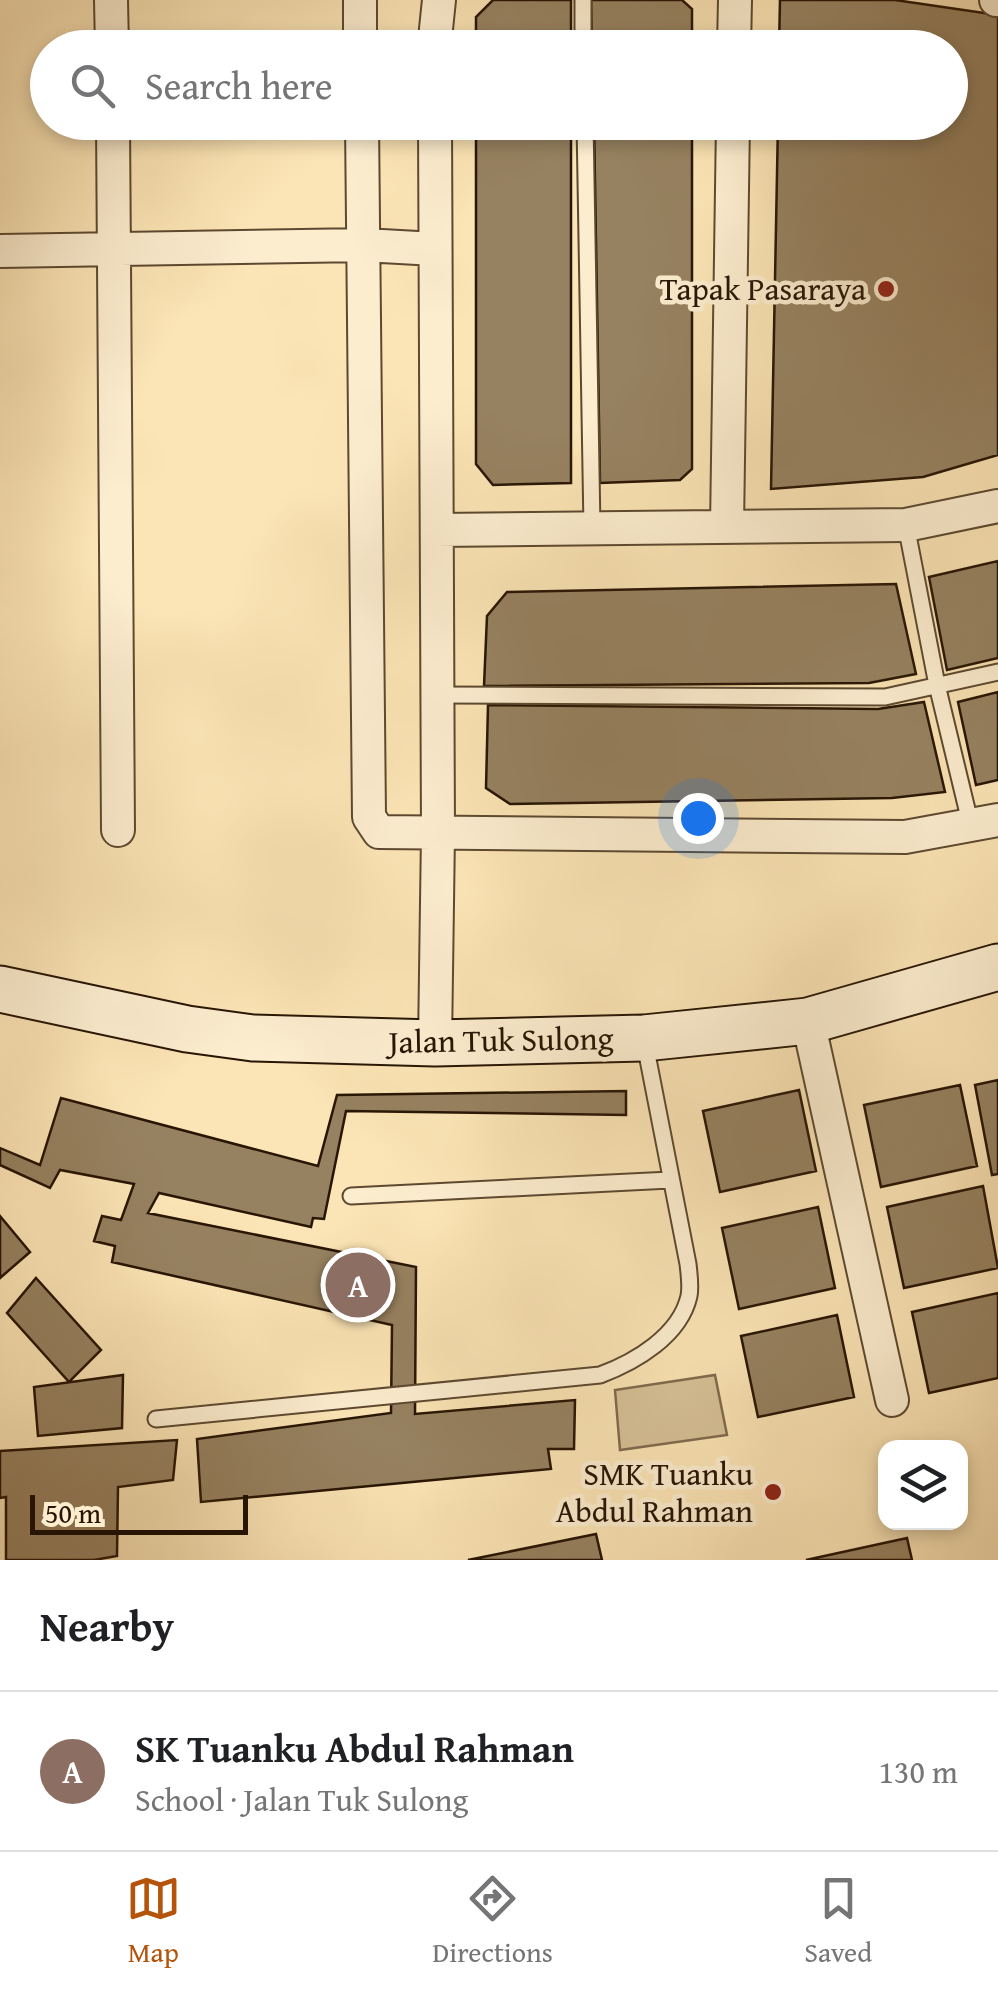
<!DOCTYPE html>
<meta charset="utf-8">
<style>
body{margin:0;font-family:"Gentium Book Plus",serif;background:#f2f2f2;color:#202124}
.controls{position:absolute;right:30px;bottom:30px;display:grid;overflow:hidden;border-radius:20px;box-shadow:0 5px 15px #0003}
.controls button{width:90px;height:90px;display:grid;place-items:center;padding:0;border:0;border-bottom:2px solid #e0e0e0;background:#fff;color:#202124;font:50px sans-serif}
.scale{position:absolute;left:30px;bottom:25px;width:218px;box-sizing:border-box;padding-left:10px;border:5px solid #281504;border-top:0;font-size:28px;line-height:35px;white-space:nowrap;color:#281504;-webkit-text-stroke:8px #fcedcf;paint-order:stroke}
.you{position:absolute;left:698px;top:818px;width:35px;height:35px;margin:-25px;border:8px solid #fff;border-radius:50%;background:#1a73e8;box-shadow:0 0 0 15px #1a73e833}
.badge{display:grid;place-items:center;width:65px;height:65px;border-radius:50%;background:#b45309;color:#fff;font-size:32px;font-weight:700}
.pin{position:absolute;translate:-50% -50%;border:5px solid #fff;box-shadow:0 2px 10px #0006}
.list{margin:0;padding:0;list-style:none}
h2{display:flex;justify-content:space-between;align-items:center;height:130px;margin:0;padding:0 40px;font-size:42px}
h2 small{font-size:32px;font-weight:400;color:#757577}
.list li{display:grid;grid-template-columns:65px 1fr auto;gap:30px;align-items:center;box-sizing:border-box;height:160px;padding:0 40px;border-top:2px solid #e0e0e0}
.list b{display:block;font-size:38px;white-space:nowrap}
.list p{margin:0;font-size:32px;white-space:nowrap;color:#757577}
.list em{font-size:32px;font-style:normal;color:#757577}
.icon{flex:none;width:55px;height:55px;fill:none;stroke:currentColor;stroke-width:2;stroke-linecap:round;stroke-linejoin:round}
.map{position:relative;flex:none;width:998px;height:1560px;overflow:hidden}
.search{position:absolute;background:#fff;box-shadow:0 5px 15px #0003;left:30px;right:30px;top:30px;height:110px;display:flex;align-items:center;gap:25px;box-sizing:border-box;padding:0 35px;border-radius:55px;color:#757577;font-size:38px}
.sheet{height:290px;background:#fff}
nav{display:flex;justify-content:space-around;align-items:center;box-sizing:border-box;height:140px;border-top:2px solid #e0e0e0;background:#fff;font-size:28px;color:#757577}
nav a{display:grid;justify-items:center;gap:5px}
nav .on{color:#b45309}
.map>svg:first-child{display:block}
</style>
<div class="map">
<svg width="998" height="1560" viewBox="0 0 998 1560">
<rect width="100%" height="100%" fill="#fbe4b5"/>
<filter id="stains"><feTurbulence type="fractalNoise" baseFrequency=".002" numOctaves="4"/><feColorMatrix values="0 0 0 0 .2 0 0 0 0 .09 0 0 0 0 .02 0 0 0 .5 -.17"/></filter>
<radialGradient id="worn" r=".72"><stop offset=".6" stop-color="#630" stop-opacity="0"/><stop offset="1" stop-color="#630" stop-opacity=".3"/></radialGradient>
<path fill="#d7c197" stroke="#806b4e" stroke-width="2.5" d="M715,1375l12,60 -107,15 -5,-60z"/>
<path fill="#968160" stroke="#281504" stroke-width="2.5" d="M493,0h78v48h-95v-31z
M591,0h91l10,9v39h-100z
M780,0h115l103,15v440l-75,22 -152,12 7,-367h172v-74h-171z
M476,122h95v361l-78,2 -17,-21z
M594,122h98v347l-12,11 -80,3z
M998,561v97l-51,12 -18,-93z
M896,584l20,90 -47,9 -385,3 3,-70 20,-24z
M998,692v88l-22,5 -18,-83z
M924,702l21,90 -53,6 -382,6 -24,-16 2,-83 390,4z
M998,1080v94l-6,1 -17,-90z
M960,1085l17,81 -96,21 -17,-82z
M799,1090l17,81 -96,21 -17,-81z
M626,1091v24l-280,-4 -22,108 -11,-1 -2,9 -152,-34 -11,20 268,54 -1,147 160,-14 -1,49h-26l3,20 -350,33 -4,-63 194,-26 1,-88 -280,-63 3,-16 -21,-5 8,-25 19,4 13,-36 -74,-14 -10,18 -50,-23v-17l40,17 21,-67 257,68 19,-71z
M983,1186l15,82 -94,20 -17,-81z
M818,1207l17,81 -96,21 -17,-81z
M0,1216l30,36 -30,26z
M36,1278l65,72 -32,32 -62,-69z
M998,1293v85l-69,15 -17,-81z
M837,1315l17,82 -96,20 -17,-81z
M123,1375l-1,53 -84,8 -4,-49z
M177,1440l-4,40 -55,7 -1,69 -23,4h-88v-63l-6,1v-47z
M596,1534l6,26h-134z
M907,1538l5,22h-106z"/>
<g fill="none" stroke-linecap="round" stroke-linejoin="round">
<defs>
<path id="lane" d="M583,0v48
M585,122l7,406
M906,525l31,160 34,141
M437,695l448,2 113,-25
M351,1196l319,-16
M156,1419l444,-44c35,-13 80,-39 89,-79 2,-10 0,-22 -1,-32l-43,-220"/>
<path id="street" d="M111,0l1,48
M360,0v48
M996,0h2
M434,48l5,-48
M734,48l1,-48
M113,122l5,708
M362,122l7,695 10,15 526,5 93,-17
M435,122l3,711 -3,210
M0,251l364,-6 71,4
M727,527l6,-405
M437,530l469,-5 92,-19
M808,1021l84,379"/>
<path id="secondary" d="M0,989l187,40 66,9 182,5 209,-5 164,-17 190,-54"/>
</defs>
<use href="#lane" stroke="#5d4930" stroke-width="19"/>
<use href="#street" stroke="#5d4930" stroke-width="36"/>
<use href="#secondary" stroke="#281504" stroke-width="49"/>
<use href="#lane" stroke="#fcedcf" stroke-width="15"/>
<use href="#street" stroke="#fcedcf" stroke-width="32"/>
<use href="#secondary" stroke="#fcedcf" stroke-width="45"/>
</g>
<g fill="#8f2418" stroke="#fcedcf" stroke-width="4">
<circle cx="886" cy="289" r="10"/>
<circle cx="773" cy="1492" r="10"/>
</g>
<g text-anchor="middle" stroke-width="9" stroke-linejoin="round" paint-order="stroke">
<g font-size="32" fill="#281504" stroke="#fcedcf" text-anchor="end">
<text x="866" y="300">Tapak Pasaraya</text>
<text x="753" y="1485">SMK Tuanku<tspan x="753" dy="37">Abdul Rahman</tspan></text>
</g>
<g font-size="32" fill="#281504" stroke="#fcedcf">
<text transform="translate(501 1040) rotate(-1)" y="11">Jalan Tuk Sulong</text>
</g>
</g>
<rect width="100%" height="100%" filter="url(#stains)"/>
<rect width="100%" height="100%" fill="url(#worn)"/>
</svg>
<div class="controls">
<button><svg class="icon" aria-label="layers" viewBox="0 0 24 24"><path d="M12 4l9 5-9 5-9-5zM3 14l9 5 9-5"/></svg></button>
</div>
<div class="scale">50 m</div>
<div class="you"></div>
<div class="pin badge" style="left:358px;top:1285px;background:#8d6e63">A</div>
<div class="search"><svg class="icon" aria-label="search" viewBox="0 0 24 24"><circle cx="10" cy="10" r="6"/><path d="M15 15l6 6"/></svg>Search here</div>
</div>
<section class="sheet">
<h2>Nearby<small></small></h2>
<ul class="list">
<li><span class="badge" style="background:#8d6e63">A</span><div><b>SK Tuanku Abdul Rahman</b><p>School · Jalan Tuk Sulong</p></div><em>130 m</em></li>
</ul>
</section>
<nav>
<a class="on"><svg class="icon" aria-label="map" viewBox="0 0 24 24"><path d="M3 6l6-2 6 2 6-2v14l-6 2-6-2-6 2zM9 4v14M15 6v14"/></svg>Map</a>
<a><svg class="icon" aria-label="directions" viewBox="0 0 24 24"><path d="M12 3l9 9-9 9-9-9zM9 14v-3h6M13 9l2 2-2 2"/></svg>Directions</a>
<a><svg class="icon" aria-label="saved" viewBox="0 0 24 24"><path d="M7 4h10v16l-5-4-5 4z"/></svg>Saved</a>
</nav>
